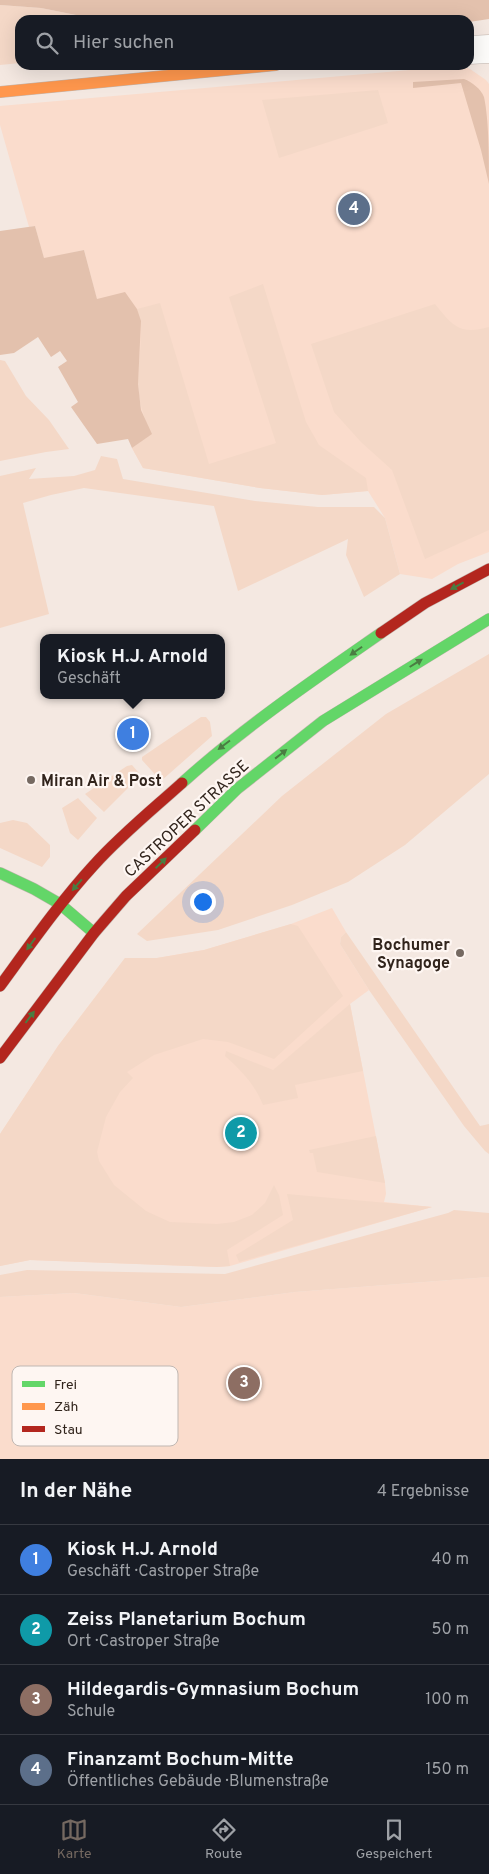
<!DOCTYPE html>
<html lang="de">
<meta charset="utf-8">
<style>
body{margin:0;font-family:Overpass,sans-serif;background:#20242c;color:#f1f3f6}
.you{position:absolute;left:202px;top:901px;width:18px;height:18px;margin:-12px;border:4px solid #fff;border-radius:50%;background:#1a73e8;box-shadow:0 0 0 8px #1a73e833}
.badge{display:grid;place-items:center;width:32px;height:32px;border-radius:50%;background:#756961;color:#fff;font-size:16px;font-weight:700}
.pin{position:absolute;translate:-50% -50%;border:2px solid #fff;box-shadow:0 1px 5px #0006}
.popup{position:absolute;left:40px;top:634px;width:185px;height:65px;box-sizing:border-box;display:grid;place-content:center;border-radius:10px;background:#171b24;filter:drop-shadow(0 1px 4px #0005);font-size:16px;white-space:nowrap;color:#9ea1a6}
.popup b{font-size:19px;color:#f1f3f6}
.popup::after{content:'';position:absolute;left:50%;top:100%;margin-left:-10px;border:10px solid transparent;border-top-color:#171b24}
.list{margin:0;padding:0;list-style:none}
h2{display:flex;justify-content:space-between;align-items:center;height:65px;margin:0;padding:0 20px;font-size:21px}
h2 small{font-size:16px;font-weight:400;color:#9ea1a6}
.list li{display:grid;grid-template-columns:32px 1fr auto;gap:15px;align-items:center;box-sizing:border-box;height:70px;padding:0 20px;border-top:1px solid #363941}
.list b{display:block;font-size:19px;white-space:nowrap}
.list p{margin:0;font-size:16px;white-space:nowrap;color:#9ea1a6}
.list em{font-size:16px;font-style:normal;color:#9ea1a6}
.icon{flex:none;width:28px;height:28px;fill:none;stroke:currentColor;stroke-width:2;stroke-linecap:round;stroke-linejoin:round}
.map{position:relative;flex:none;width:489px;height:1459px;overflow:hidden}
.search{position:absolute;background:#171b24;box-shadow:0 5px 20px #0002;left:15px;right:15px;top:15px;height:55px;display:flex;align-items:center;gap:12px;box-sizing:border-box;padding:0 18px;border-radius:15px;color:#9ea1a6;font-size:19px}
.sheet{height:345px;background:#171b24}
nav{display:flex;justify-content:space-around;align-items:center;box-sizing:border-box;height:70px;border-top:1px solid #363941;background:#171b24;font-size:14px;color:#9ea1a6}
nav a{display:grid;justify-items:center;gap:2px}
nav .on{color:#756961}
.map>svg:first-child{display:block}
</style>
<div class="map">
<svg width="489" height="1459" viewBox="0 0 489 1459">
<rect width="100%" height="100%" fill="#f4e8e1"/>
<path fill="#fadccc" d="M455,66h8l7,3 16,11 3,4v468l-31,12 -26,15 -32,-5 -15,-56 -17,-27 -46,4 -62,-7 -117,-20 -11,-20 19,-14 -10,-24 -3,-26 -41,-84 -13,-50 -40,9 -9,-33 -6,1 -29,-102v-19z
M332,908l14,24 -5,5 -1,7 29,46 -19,14 35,179 1,11 -2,8 48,5 -202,59 -13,1 -187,-7 -30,6v-132l58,-88 67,-88h32l47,-8 87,-26z
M489,1277v182h-489v-162l74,-4 107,14 114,-15z"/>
<path fill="#f4d8c7" d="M0,5l41,3 60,12h-81v43l-20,2z
M378,90l10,33 -109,35 -17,-58z
M263,284l43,138 13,23 47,33 2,13 -46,4 -62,-7 -117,-20 -11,-20 19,-14c-7,-17 -13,-33 -13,-52 0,-24 7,-49 -1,-73l23,-6 49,161 67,-21 -47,-146z
M435,304c18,22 24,31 54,23v203l-64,29 -33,-89 -31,-28 -27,-30 -23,-68z
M0,360l5,1 21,35 23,24 20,29 -23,3 -46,9z
M101,456l16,3 6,20 132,22 63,6h56l11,11 15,56 -36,23 -18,-42 2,-16 -110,52 -24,-85 -130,-18 -33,7 -28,8 26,111 -49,14v-152l36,-8 -7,11 45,-3 21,-6z
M489,654v120l-84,71 -57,37 -56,23 -74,25 -71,11 -10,-7 145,-138 104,-82z
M201,717h5l4,5 2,14 -51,45 -19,-21v-3z
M132,765l7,8 -1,5 -34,34 -19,-18 42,-28z
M78,798l19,20 -19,22 -8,-7 -8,-25z
M13,820l14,3 23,22v12l-8,10 -42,-19v-25z
M291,924l7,2 45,70 -69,63 -46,-17 -25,-3 -49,16 -27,17 6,6 -13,14 -14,25 -9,35 2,9 15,24 32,26 24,11 47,2 17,-2 18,-7 13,-12 9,-18 5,10 4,20 -56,35 3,16 -13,1 -187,-7 -30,6v-132l58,-88 67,-88h32l47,-8z
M346,932l134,194 9,-2v30l-4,-3 -21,-25 -95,-136 -29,-46 1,-7z
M350,1004l13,67 -68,14 3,13 -35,7c-8,-20 -22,-35 -38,-49l1,-5 47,19z
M376,1136l9,47 -68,-11 -4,-19h-3l-1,-3z
M287,1194l145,13 -193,55 -3,-7 57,-35z
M454,1210l35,3v64l-194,15 -114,15 -107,-14 -74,4v-22l27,-5 198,4 223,-61z"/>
<path fill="#e3c1ad" d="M0,0h489v19l-20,3v-2h-368l-60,-12 -41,-3z
M464,79c8,3 17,10 20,18 5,23 5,62 5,87l-8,-34 -20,-67 -48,5v-6z
M35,226l9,32 40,-8 13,49 28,-7 12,17 4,12 -3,63 3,26 11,24 -20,14 -4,-9 -31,5 -26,-37 7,-5 -20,-35 9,-6 -7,-10 -9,6 -13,-20 -24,16 -14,2v-124z"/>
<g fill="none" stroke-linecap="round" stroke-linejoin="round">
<defs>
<path id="street" d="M469,50l20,-1"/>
<path id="fast" d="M182,783c62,-56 130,-102 199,-150
M195,830l42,-41 86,-68 166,-102
M0,873l34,16 26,15 34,29"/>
<path id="slow" d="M0,92l276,-27"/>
<path id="jam" d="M381,633l44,-30 64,-34
M0,986c30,-41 60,-84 94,-121 27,-30 58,-55 88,-82
M0,1058l94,-125 32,-37 69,-66"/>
</defs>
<use href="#street" stroke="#c1b5ae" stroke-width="29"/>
<use href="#fast" stroke="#c1b5ae" stroke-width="12"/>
<use href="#slow" stroke="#c1b5ae" stroke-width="12"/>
<use href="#jam" stroke="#c1b5ae" stroke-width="12"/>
<use href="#street" stroke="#fdfcfa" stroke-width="28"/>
<use href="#fast" stroke="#63d668" stroke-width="11"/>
<use href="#slow" stroke="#ff974d" stroke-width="11"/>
<use href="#jam" stroke="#b3261e" stroke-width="11"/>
</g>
<defs><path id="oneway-solid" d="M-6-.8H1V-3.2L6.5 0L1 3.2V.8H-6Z" transform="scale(1.25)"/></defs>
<g fill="#4a7d42">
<use href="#oneway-solid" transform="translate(457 586) rotate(152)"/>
<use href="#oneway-solid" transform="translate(356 651) rotate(145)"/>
<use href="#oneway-solid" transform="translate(416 663) rotate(-32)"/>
<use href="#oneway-solid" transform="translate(224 745) rotate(143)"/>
<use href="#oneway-solid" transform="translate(281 754) rotate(-38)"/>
<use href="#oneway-solid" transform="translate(161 863) rotate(-44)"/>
<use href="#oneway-solid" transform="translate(77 885) rotate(131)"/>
<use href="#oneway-solid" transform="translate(31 944) rotate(126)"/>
<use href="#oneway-solid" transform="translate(30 1017) rotate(-53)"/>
</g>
<g fill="#756961" stroke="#fef6f2" stroke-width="2">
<circle cx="31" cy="780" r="5"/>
<circle cx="460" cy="953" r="5"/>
</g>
<g text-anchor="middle" stroke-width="4.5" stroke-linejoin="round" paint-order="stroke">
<g font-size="16" font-weight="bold" fill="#31241c" stroke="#fef6f2" text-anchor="start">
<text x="41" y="786">Miran Air &amp; Post</text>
<text x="450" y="950" text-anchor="end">Bochumer<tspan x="450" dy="18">Synagoge</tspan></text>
</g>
<g font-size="16" fill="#31241c" stroke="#fef6f2">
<text transform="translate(186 818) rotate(-43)" y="6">CASTROPER STRASSE</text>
</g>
</g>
<rect x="12" y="1366" width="166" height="80" rx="8" fill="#fef6f2" stroke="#c0b7b2" stroke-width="1"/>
<rect x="22" y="1381" width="23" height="6" fill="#63d668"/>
<rect x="22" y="1403" width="23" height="7" fill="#ff974d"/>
<rect x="22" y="1426" width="23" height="6" fill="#b3261e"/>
<g font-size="14" fill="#31241c">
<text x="54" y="1389">Frei</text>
<text x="54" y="1411">Zäh</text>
<text x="54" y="1434">Stau</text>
</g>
</svg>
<div class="you"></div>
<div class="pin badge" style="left:133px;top:734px;background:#3f7fe0">1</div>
<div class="popup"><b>Kiosk H.J. Arnold</b>Geschäft</div>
<div class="pin badge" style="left:241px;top:1133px;background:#0f9aa8">2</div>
<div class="pin badge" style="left:244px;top:1383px;background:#8d6e63">3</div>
<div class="pin badge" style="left:354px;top:209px;background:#5c6f8a">4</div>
<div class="search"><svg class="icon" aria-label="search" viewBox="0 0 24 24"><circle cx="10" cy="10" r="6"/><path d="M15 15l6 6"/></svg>Hier suchen</div>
</div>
<section class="sheet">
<h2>In der Nähe<small>4 Ergebnisse</small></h2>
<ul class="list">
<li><span class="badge" style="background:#3f7fe0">1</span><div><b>Kiosk H.J. Arnold</b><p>Geschäft · Castroper Straße</p></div><em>40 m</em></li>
<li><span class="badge" style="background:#0f9aa8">2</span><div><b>Zeiss Planetarium Bochum</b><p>Ort · Castroper Straße</p></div><em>50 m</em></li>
<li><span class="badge" style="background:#8d6e63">3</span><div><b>Hildegardis-Gymnasium Bochum</b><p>Schule</p></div><em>100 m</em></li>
<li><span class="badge" style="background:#5c6f8a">4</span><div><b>Finanzamt Bochum-Mitte</b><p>Öffentliches Gebäude · Blumenstraße</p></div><em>150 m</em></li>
</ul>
</section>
<nav>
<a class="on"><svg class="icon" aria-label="map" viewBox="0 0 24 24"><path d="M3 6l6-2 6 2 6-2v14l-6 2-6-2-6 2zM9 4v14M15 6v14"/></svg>Karte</a>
<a><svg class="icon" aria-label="directions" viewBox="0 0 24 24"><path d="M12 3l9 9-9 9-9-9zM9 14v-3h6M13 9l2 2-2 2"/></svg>Route</a>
<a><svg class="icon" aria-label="saved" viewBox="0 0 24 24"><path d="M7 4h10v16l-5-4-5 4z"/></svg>Gespeichert</a>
</nav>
